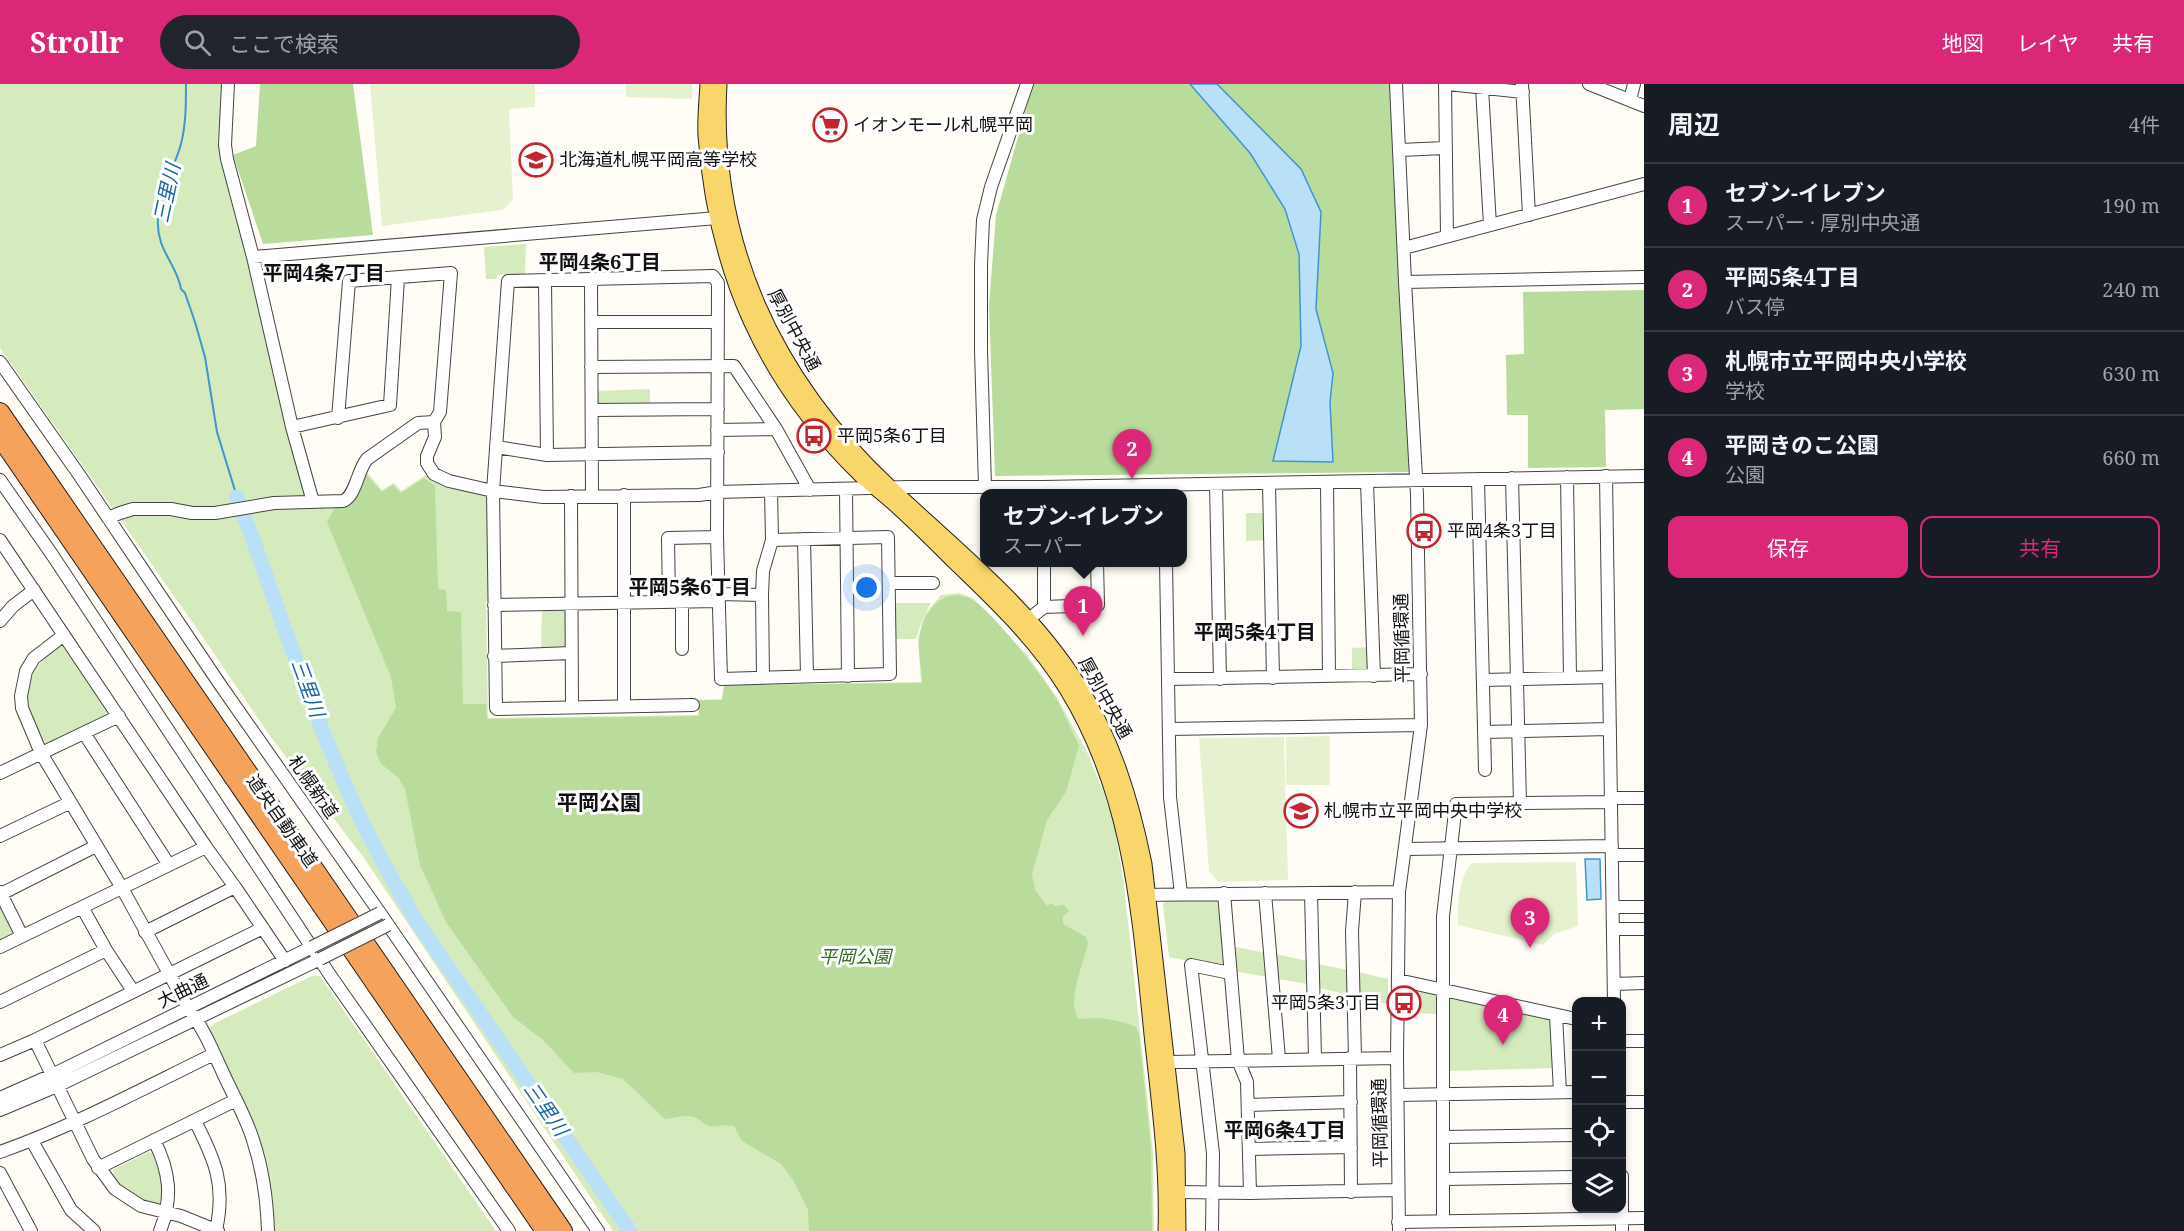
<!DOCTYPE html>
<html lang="ja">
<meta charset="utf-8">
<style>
body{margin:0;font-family:"Noto Serif","Noto Sans JP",serif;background:#20242c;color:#f1f3f6}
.controls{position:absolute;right:18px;bottom:18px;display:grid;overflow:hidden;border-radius:12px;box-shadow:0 3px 9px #0003}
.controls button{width:54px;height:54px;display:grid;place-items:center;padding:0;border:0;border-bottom:2px solid #363941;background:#171b24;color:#f1f3f6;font:30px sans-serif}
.you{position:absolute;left:867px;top:504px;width:21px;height:21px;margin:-15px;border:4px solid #fff;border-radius:50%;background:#1a73e8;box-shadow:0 0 0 9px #1a73e833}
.badge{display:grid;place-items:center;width:39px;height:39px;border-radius:50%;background:#db2777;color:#fff;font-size:20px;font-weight:700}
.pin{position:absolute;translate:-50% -50px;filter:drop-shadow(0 2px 3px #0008)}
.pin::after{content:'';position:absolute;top:32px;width:21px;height:18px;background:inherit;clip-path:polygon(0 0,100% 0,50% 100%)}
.popup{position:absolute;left:980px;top:405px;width:207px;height:78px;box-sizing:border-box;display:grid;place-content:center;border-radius:12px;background:#171b24;filter:drop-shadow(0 2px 4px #0005);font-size:20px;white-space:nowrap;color:#9ea1a6}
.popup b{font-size:22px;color:#f1f3f6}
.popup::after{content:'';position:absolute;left:50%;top:100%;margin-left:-12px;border:12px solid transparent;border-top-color:#171b24}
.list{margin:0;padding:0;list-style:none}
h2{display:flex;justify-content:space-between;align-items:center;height:78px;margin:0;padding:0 24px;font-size:26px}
h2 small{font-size:20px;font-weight:400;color:#9ea1a6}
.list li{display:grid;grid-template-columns:39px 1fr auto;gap:18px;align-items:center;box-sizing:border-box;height:84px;padding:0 24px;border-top:2px solid #363941}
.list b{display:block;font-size:22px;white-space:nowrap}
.list p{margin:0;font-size:20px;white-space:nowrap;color:#9ea1a6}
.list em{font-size:20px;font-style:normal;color:#9ea1a6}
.actions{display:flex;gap:12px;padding:18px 24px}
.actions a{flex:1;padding:14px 0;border:2px solid #db2777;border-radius:12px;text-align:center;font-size:21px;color:#db2777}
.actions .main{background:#db2777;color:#fff}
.icon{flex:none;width:33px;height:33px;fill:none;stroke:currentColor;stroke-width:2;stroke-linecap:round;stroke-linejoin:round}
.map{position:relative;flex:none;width:1644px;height:1147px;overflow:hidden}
header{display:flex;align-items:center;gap:36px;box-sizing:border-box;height:84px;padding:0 30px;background:#db2777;color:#fff}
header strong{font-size:28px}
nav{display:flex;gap:33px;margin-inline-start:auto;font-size:21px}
.search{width:420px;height:54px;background:#20242c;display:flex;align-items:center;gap:15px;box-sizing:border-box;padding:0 21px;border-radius:33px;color:#9ea1a6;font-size:22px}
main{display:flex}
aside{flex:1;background:#171b24}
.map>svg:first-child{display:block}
</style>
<header>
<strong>Strollr</strong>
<div class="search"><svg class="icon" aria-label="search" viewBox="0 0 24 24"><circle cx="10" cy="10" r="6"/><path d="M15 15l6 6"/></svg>ここで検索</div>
<nav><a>地図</a><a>レイヤ</a><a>共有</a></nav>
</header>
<main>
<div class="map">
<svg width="1644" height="1147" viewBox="0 0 1644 1147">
<rect width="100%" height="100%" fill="#fffdf5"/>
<path fill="#d5ebbd" d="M0,0h222l-2,74 22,77 30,135 36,137h27l29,-38 18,21 12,-7 7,8 25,-16 19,10 43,9 4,108h-6l2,116 210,-3v-15l24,-1 2,-13 3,-1 194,-3 -3,-42 6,-25 -8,24h-21v-36h36l-6,11 16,-19 18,-2 14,5 55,58 30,43 30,55 15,37 11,32 10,63 29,265 1,80h-541l-249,-373 -94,-122 -72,-106 -198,-282z
M526,160l-1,30 -28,1v4h-11l-2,-32z
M650,305v16l-51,1 -2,-3v-12z
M1246,429h21v27l-21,1z
M564,526l2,2 1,34 -3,3h-23l1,-38z
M62,559l50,69 -66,32c-6,-11 -14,-22 -17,-34 -9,-30 12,-50 33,-67z
M1368,563l1,20 -3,3 -14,1v-23z
M1216,816l2,1 8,65 -3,2 -54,-11 -6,-53 3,-3z
M0,818l16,32 -16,9z
M1232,862l33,7 2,24 -32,-6z
M1276,870l31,7 1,23 -31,-5z
M1317,880l31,6 1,25 -30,-7z
M1358,888l30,7v25l-30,-6z
M312,892h8l176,255h-223l-5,-59 -11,-41 -50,-99 6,-8z
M1412,906l24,5 2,19 -30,-1v-22z
M1451,914l102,21 3,49 -106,3 -1,-70z
M148,1068l4,1 9,24 3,27c-19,-1 -48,-12 -51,-34z"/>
<path fill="#b9dc9c" d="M260,0h93l20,151 -110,9 -30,-89 23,-9z
M1033,0h358l19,388 -415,4 -6,-170 7,-91z
M1644,206v119l-39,1 1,57 -78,1v-53h-21l-1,-60 18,-1 -1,-62z
M364,388l18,20 11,-7 8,8 23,-15 11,8 3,103 8,1 1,21 14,1 2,92h23l1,15 212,-3v-16h23l2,-13 3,-2 195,-2c0,-17 -6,-37 -1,-54 7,-24 26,-42 50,-30 20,10 74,80 86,101 8,15 15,31 22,46l-13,46 -19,28 -15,54 3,16 12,16 4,-3 4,3 9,-1 5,6 -6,5v8l23,13 2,7c-5,19 -22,61 -9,75 22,-2 37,0 57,8l3,7 12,115 1,82h-343l-1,-21 -15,-30 -12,-16 -39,-23 -8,-15c-9,-2 -16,1 -24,0 -6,-1 -10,-7 -16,-9 -9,-3 -20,1 -29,2l-42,-40 -26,-7 -23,1 -31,-33 -30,-23 -67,-95 -26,-57 -15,-76 -7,-12 -17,-13 -5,-12 2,-14 18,-30 -5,-31 -64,-155 7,-13 18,-7z"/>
<path fill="#e6f2cf" d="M370,0h165v23l-26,2 4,91 -11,10 -120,16z
M626,0h66v15l-66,-2z
M1330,652v49h-44v-48z
M1284,653l4,143 -70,2 -9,-11 -10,-133z
M1576,778l2,64 -24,8 -11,11 -85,-20c-1,-19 1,-48 14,-62z"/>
<path fill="#b9e0f7" stroke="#3f96cf" stroke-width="1.5" d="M1190,0h27l84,85 20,43 -5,97 17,64 -3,29 3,60 -60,-1 28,-115 -2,-92 -14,-45 -35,-56z
M1585,775h15l1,40 -14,1z"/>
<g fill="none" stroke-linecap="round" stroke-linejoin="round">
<path stroke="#3f96cf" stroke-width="2" d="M186,0c0,20 0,40 -5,60 -7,25 -22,49 -23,76 -2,30 19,44 23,69l4,4 10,29 10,35 12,75 20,65"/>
<path stroke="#b9e0f7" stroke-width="15" d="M237,413c35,92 65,188 104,278 21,51 48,99 76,147l213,309"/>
<defs>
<path id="minor" d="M228,0l-3,61 2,14 26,98 39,170 21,75
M1396,0l9,198
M1445,0l2,152
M1448,0l75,8
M1522,0l7,131
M1589,0l55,22
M1482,4l8,137
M1630,16l4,-16
M1400,66l45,-2
M1404,164l240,-64
M253,173l464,-39
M591,195l1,217
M545,197l2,174
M592,238h126
M0,278l80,114 139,207 161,230 218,318
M591,283l143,-1 42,63 34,61
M592,326l126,-1
M338,334l11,-137 102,-8 -11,139 -6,10 1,15 -8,19v7l7,11 15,7 44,10 50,6 156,-2 19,-3 190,-5h135l601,-11
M292,343l98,-22 8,-127
M717,346l59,-1
M496,363l51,8 171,-3
M1606,392l8,526
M1567,393l3,200
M1512,394l8,325
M1478,395l7,291
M0,396l53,76 277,419 179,256
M1327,398l2,194
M1367,398l7,194
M1216,400l4,195
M1269,400l4,194
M985,403l-4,-137v-85l2,-45 8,-33 36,-103
M846,406l2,186
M624,411v211
M571,412l1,211
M108,434l12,-5 13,-4h38l21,4h23l59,-10 69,-2c13,-5 14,-30 24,-42l51,-36 16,-1
M804,455l3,137
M0,456l206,307 29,40 50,74
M1044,478v45
M1166,478l4,235 11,97
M890,499h43
M718,510l44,1
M669,517l-1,-63 49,-1
M682,517v48
M494,521l224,-4
M1029,535l15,-12 54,-2 -1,-43
M0,537l13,-15 21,-16
M64,551l-30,23 -8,13 -5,25 1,12 19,45 81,135 66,120c15,19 25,43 35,65 10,22 23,44 30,67 10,30 14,60 15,91
M494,572l77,-3
M763,593l-1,-82 1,-24 9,-31 -1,-49
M1169,595l252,-5
M1483,596l126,-3
M693,621l-196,4 -1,-1 -3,-217 15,-210 205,-5 5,7 -1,254 4,142 169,-5 -2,-137 -116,3
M1169,645l252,-4
M1485,648l125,-3
M84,649l85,132
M0,689l119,-57
M1610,714h34
M0,752l69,-33
M1405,765l207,-3
M1612,771h32
M0,808l22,44
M1224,809l14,167 9,22 3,111
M1265,809l14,166
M1311,809l4,165
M1,810l95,-48
M1139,811l260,-3
M82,823l24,43 27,41
M1613,823h31
M1613,845h31
M145,848l90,-45
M0,863l206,-100
M1398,896l178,39
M1614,900l30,-1
M0,918l106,-52
M1556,931l4,77
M35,956l58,119 22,30 26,17 40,10 37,15
M1622,957h22
M0,971l35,-15 228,-112
M1350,974l1,134
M1355,974l-3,-127 3,-39
M1168,978l229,-4
M1398,1011l178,-3
M0,1014l52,-23 260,-128
M1622,1018h22
M1248,1021l103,-3
M0,1026l57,-24 263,-127
M195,1037c20,39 31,64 21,109
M1443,1053l133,-2
M154,1056c16,32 19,58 6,91
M32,1057l39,69 23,21
M1250,1065l101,-2
M0,1068c74,-26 144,-64 214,-98
M98,1084l138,-68
M0,1089l31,58
M1622,1092v55
M1443,1095l133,-2
M1179,1108l71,1 148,-3
M1443,1137v-305l13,-112 155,-2
M1398,1138l246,-4
M1212,1147l1,-78 -22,-188 39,8
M1399,1147l-2,-173 2,-166 22,-167 -4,-230 -12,-213 239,-5"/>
<path id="major" d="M708,0c-1,17 -3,35 -2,52 10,135 58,244 155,339 11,10 23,19 34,29 20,18 38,36 56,54 42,40 85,81 116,131 67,109 73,231 86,355 7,63 15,124 13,187
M719,0c-9,159 55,295 170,403 66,62 139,119 188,196 35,55 54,117 67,181l33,289 1,78"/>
<path id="highway" d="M0,328l563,819
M0,353l545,794"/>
</defs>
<use href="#minor" stroke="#444" stroke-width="14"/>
<use href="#major" stroke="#222" stroke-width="17"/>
<use href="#highway" stroke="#222" stroke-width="20"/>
<use href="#minor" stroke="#fff" stroke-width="12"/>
<use href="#major" stroke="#f9d66b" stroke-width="15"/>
<use href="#highway" stroke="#f5a25d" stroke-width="18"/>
<defs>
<path id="minor-bridge" d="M312,863l68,-34
M320,875l68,-34"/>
</defs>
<use href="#minor-bridge" stroke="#444" stroke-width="14" stroke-linecap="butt"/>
<use href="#minor-bridge" stroke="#fff" stroke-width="12"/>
</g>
<defs>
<symbol id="supermarket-ring" viewBox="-11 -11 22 22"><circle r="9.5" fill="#fff" stroke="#c4262e" stroke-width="1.5"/><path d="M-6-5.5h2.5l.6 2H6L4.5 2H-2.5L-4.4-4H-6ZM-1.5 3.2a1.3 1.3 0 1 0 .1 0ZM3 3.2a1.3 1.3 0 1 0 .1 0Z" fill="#c4262e"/></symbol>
<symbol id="school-ring" viewBox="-11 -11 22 22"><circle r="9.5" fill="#fff" stroke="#c4262e" stroke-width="1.5"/><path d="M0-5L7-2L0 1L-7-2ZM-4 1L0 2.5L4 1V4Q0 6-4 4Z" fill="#c4262e"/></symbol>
<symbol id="bus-ring" viewBox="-11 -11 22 22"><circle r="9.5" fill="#fff" stroke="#c4262e" stroke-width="1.5"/><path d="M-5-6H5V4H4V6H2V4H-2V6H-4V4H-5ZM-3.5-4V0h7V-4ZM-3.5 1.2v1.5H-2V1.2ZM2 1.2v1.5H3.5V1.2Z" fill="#c4262e"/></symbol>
</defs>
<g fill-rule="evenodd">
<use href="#supermarket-ring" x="811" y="22" width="38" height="38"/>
<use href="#school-ring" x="517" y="57" width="38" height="38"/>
<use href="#bus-ring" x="795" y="333" width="38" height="38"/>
<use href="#bus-ring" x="1405" y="428" width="38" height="38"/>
<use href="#school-ring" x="1282" y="708" width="38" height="38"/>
<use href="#bus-ring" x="1385" y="900" width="38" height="38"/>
</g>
<g text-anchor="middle" stroke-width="6" stroke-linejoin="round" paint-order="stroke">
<g font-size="18" fill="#111" stroke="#fff" text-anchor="start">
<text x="853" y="47">イオンモール札幌平岡</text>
<text x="559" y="82">北海道札幌平岡高等学校</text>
<text x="837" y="358">平岡5条6丁目</text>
<text x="1447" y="453">平岡4条3丁目</text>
<text x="1324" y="733">札幌市立平岡中央中学校</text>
<text x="1381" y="925" text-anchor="end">平岡5条3丁目</text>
</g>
<g font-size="18" fill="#111" stroke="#fff">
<text transform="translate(794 246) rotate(62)" y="6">厚別中央通</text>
<text transform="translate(1402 554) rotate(-91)" y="6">平岡循環通</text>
<text transform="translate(1105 614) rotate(61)" y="6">厚別中央通</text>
<text transform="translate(313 703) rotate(55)" y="6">札幌新道</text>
<text transform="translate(282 737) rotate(55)" y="6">道央自動車道</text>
<text transform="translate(183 907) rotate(-26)" y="6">大曲通</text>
<text transform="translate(1380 1039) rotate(-91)" y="6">平岡循環通</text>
</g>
<g font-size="18" font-style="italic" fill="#2f6b1f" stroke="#fff">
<text x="855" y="879">平岡公園</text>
</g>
<g font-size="20" font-style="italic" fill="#1768a6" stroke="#fff">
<text transform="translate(167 109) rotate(-78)" y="7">三里川</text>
<text transform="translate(308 604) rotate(70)" y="7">三里川</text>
<text transform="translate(546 1025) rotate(55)" y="7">三里川</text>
</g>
<g font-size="20" font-weight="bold" fill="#111" stroke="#fff">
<text x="600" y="185">平岡4条6丁目</text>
<text x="324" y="196">平岡4条7丁目</text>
<text x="690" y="510">平岡5条6丁目</text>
<text x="1255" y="555">平岡5条4丁目</text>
<text x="1285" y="1053">平岡6条4丁目</text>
</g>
<g font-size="21" font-weight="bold" fill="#111" stroke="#fff">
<text x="599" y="726">平岡公園</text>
</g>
</g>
</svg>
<div class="controls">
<button>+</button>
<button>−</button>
<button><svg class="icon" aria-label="locate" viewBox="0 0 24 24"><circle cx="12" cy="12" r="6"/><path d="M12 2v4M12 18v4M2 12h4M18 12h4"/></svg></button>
<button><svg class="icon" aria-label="layers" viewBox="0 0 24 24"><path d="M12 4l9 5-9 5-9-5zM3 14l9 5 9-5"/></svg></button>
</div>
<div class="you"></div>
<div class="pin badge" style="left:1083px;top:552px">1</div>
<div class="popup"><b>セブン-イレブン</b>スーパー</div>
<div class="pin badge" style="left:1132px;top:395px">2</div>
<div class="pin badge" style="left:1530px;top:864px">3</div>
<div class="pin badge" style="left:1503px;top:961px">4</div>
</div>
<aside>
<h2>周辺<small>4件</small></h2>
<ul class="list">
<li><span class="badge">1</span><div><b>セブン-イレブン</b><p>スーパー · 厚別中央通</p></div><em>190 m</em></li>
<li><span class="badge">2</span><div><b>平岡5条4丁目</b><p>バス停</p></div><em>240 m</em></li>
<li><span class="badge">3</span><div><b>札幌市立平岡中央小学校</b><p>学校</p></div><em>630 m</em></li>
<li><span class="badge">4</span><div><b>平岡きのこ公園</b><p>公園</p></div><em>660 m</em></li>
</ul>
<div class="actions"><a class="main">保存</a><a>共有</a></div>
</aside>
</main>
